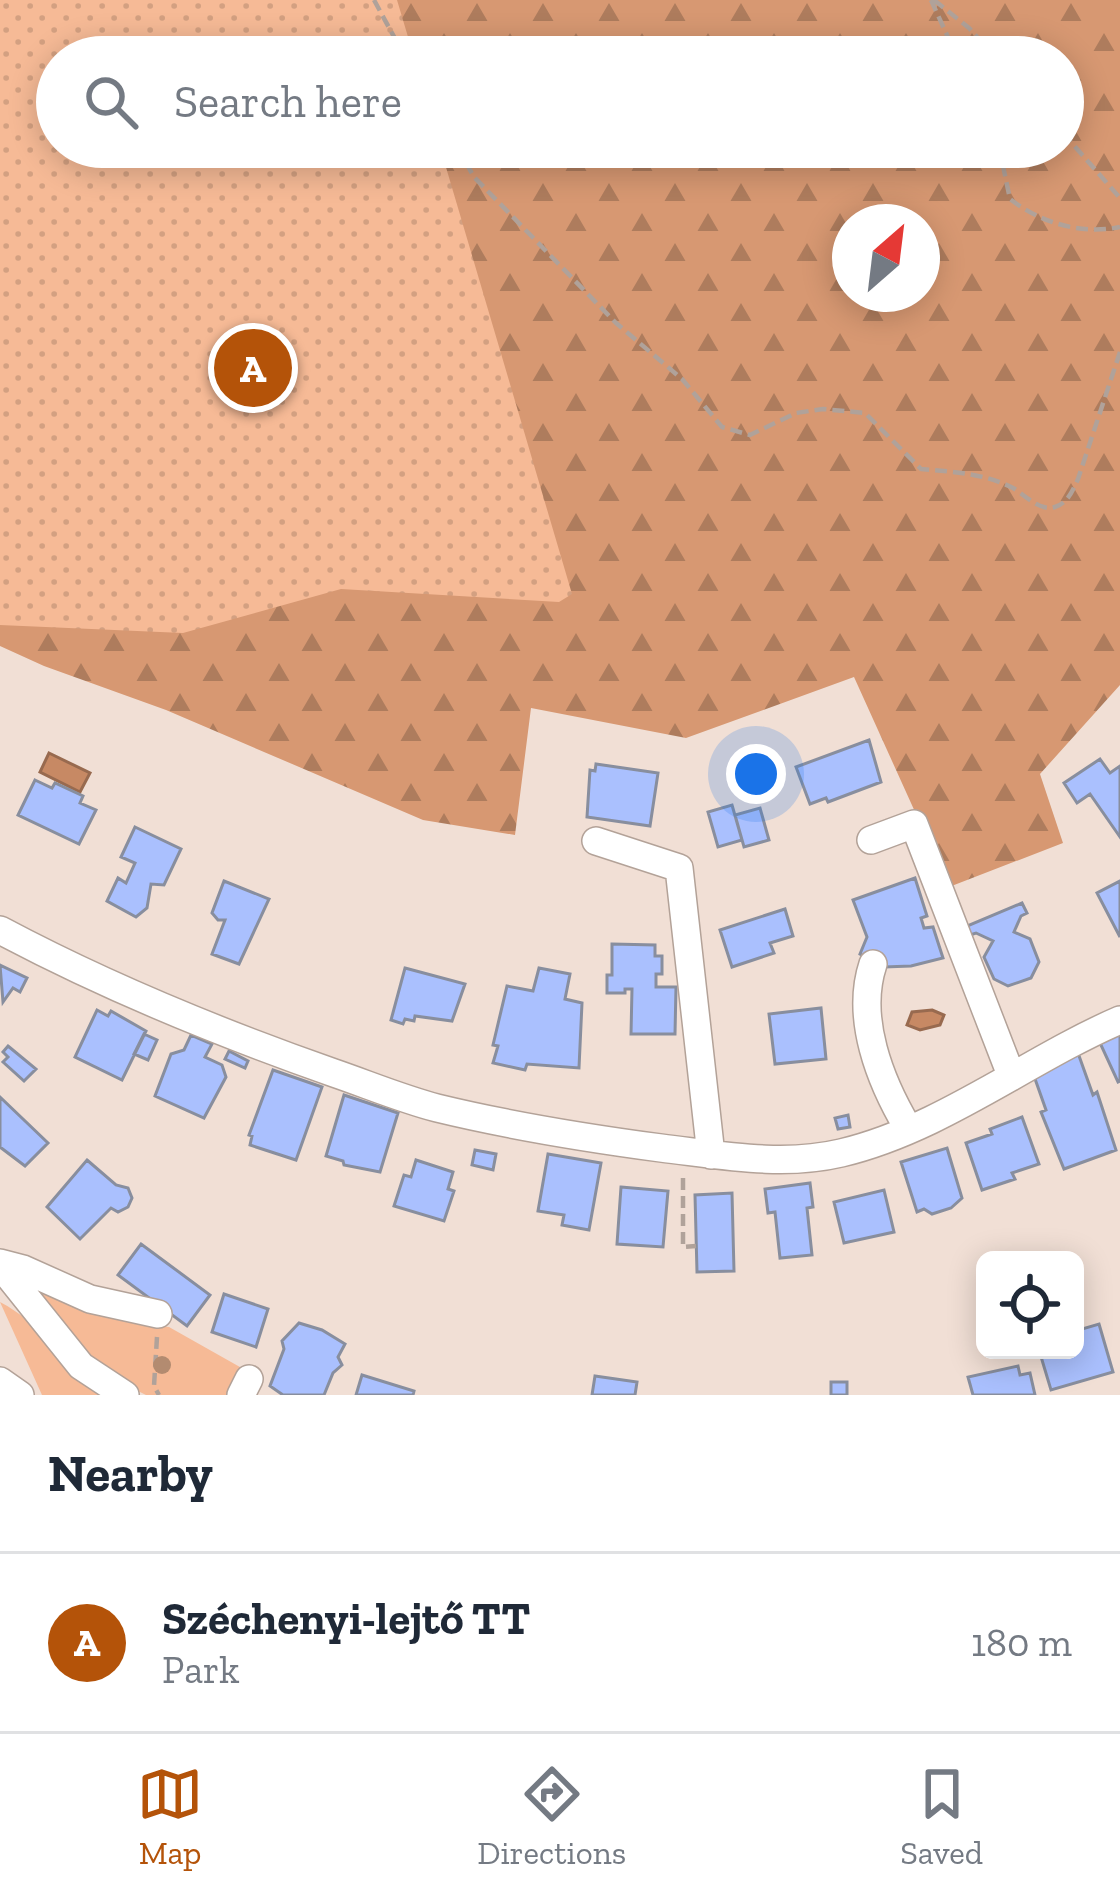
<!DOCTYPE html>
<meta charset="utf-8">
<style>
body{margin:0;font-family:"Zilla Slab",serif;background:#f6f6f7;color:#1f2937}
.controls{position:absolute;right:36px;bottom:36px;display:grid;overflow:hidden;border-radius:18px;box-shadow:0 6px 30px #0003}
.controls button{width:108px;height:108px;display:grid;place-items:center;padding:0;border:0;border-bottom:3px solid #e0e1e3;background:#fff;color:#1f2937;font:60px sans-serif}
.compass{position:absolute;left:832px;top:204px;width:108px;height:108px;border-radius:50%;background:#fff;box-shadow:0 6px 30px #0003;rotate:28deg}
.you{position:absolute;left:756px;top:774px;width:42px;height:42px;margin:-30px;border:9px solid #fff;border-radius:50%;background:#1a73e8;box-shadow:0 0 0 18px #1a73e833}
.badge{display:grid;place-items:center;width:78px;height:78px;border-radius:50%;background:#b45309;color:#fff;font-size:39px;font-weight:700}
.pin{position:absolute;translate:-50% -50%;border:6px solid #fff;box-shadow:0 3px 12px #0006}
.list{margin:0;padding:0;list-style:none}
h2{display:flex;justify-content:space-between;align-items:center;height:156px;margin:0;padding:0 48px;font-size:51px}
h2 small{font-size:39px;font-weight:400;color:#747a83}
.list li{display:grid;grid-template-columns:78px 1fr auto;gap:36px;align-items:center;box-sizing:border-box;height:180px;padding:0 48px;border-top:3px solid #e0e1e3}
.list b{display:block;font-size:45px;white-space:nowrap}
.list p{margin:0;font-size:39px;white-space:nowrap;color:#747a83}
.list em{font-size:39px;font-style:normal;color:#747a83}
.icon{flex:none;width:66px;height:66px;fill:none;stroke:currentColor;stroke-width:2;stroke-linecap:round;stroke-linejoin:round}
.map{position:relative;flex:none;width:1120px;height:1395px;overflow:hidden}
.search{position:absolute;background:#fff;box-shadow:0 6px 30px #0003;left:36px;right:36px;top:36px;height:132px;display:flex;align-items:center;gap:30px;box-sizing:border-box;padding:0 42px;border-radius:66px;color:#747a83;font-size:45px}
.sheet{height:336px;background:#fff}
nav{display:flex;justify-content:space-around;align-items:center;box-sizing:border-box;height:168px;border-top:3px solid #e0e1e3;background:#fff;font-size:33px;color:#747a83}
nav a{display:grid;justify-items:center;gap:6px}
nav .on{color:#b45309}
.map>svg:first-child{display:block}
</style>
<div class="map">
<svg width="1120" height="1395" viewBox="0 0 1120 1395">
<defs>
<pattern id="forest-firs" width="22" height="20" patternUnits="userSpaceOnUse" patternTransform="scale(3)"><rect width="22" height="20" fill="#d79872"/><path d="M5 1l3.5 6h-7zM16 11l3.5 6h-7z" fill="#ae7c5d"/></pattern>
<pattern id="park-dots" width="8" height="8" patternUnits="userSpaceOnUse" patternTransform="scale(3)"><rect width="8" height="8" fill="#f6ba96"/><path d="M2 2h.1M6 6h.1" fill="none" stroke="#d3a081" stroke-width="1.8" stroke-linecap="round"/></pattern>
</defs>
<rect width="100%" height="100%" fill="#f1dfd5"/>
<path fill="#f6ba96" d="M45,1287l81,35 43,5 78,44 -11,24h-90l-40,-20 -73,-85z
M0,1302c42,22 72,65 112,93h-70z"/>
<path fill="url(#forest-firs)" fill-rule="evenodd" d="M0,0h1120v685l-80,89 23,69 -114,44 -95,-210 -168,61 -155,-30 -16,127 -92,-15 -257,-110 -122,-44 -44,-20zM57,57h1006v90h-1006zM850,222h72v72h-72z"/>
<path fill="url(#park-dots)" d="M0,0h397l17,57h-357v90h383l132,447 -13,8 -218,-13 -158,44 -183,-8z"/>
<path fill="#c78964" stroke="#986a4f" stroke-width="3" d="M49,753l41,20 -10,19 -40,-20z
M932,1010l12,5 -4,10 -20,5 -13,-5 5,-13z"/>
<path fill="#aac0fe" stroke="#888e9e" stroke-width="3" d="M869,740l12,42 -53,20 -2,-4 -16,6 -14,-37z
M1100,759l10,14 10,-7v71l-30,-43 -13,9 -13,-20z
M596,764l62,9 -8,53 -63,-9 3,-47 5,1z
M35,780l17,8 3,-5 28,13 -3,7 16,7 -17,34 -61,-29z
M732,805l10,35 -24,7 -10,-35z
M760,808l9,32 -25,7 -9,-32z
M135,827l46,22 -17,36 -13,-1 -4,24 -11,9 -29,-16 11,-23 8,5 9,-20 -14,-6z
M915,878l12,38 -6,2 3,10 9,-1 10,31 -32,8 -27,1 -24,-13 7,-17 -14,-37z
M224,881l45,18 -30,65 -27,-10 13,-34h-7l-6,-7z
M1120,881v56l-23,-44z
M1022,903l5,10 -6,3 -7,16 16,7 9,23 -8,16 -23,8 -14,-7 -10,-22 9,-16 -17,-8 -6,2 -3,-9z
M785,909l8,27 -23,7 4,10 -42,14 -12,-37z
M612,944l43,1v11h7v18h-6v13h20l-1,47h-44l1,-45h-7v4h-18v-18h5z
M0,965l27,13 -7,14 -7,-4 -10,14z
M405,968l60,16 -13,37 -37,-5 -1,5 -9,-2 -2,5 -12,-4z
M539,968l31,6 -5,25 17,4 -3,65 -52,-4 -2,6 -32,-7 5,-17 -5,-1 14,-59 26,5z
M821,1008l5,51 -51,5 -6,-50z
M97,1010l11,6 3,-5 35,20 -24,49 -47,-23z
M1120,1032v49l-2,1 -18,-39z
M144,1034l13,6 -9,20 -14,-6z
M191,1035l21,9 -7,13 17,8 4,12 -22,41 -49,-22 16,-42 13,-4z
M8,1046l28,23 -12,12 -21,-19 5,-5 -5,-5z
M229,1051l19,10 -3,7 -20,-9z
M1078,1053l15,42 4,-3 19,58 -52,19 -23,-57 5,-2 -12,-34z
M273,1070l49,17 -26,73 -46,-15 2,-9 -3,-1z
M344,1095l54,18 -18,59 -36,-7 -1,-4 -17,-5z
M0,1097l48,46 -23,23 -25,-19z
M848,1115l2,12 -12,2 -3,-11z
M1022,1117l17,47 -27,9 3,6 -33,11 -16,-47 26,-9 -2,-5z
M947,1148l15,50 -11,10 -19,6 -8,-5 -7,3 -16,-50z
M475,1150l21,4 -3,16 -21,-5z
M548,1154l53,9 -12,67 -27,-5 2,-10 -26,-4z
M87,1160l29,25 12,3 4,10 -4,9 -10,5 -7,-4 -31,31 -33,-32z
M416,1160l37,12 -5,17 6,2 -10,30 -50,-15 10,-31 7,2z
M810,1183l3,24 -6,1 5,47 -32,3 -5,-46 -7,1 -3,-24z
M621,1187l47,4 -5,56 -46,-3z
M884,1190l10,42 -50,11 -10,-41z
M732,1193l2,78 -37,1 -2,-77z
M141,1244l69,51 -23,31 -69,-51z
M224,1294l44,15 -12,38 -44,-15z
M299,1323l23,7 23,14 -7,13 4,8 -9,8 -9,22h-41l-13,-9 14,-37 -2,-8z
M1099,1324l14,48 -62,18 -12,-40h36v-19z
M1018,1366l2,9 10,-2 5,22h-62l-5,-18z
M362,1375l52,16 -1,4h-57z
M595,1376l42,6 -2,13h-43z
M831,1382h16v13h-16z"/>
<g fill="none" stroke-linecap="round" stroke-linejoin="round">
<defs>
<path id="minor" d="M871,840l43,-16 97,251
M596,841l83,27 32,287
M0,930c107,57 220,103 334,143 35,12 68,26 103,35 74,18 149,30 224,40 60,7 121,19 180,5 101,-24 186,-93 279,-133
M873,964c-18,54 7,117 35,164
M0,1263l23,6 67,30 68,15
M0,1265l81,101 44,29
M0,1381l20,14
M241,1395l8,-16"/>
</defs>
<use href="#minor" stroke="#b3a298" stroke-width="30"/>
<path stroke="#b0a29a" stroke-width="4.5" stroke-dasharray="12 6" stroke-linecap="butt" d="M374,0l31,57
M931,0l26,57
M934,0l35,28 26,29
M1063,133l57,65
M457,147l17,30 142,146 66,56 40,48 28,8 46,-22 27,-4 42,4 56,56c33,3 62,4 92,19 12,7 27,24 42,19 13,-4 18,-17 23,-28l42,-127
M999,147l11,52c31,24 71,36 110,28
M683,1178v69l13,-1
M157,1337l-3,49 5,9"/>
<use href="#minor" stroke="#fff" stroke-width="27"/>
</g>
<circle fill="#b38b70" cx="162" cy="1365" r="9"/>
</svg>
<div class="controls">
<button><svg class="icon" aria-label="locate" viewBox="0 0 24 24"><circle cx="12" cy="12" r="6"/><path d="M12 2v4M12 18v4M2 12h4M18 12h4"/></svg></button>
</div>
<svg class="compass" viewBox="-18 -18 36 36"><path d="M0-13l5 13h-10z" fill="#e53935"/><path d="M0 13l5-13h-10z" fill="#747a83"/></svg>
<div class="you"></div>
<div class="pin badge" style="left:253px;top:368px">A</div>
<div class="search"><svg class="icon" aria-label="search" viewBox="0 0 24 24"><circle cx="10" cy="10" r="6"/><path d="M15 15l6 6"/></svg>Search here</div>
</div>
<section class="sheet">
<h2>Nearby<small></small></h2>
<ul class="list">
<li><span class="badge">A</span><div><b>Széchenyi-lejtő TT</b><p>Park</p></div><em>180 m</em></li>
</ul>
</section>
<nav>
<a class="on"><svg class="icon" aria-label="map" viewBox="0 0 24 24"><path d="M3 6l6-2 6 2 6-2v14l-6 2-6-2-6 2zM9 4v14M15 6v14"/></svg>Map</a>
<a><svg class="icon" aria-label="directions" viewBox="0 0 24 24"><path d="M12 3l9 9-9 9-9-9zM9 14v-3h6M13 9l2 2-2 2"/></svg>Directions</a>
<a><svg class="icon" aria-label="saved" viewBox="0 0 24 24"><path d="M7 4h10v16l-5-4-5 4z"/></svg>Saved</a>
</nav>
